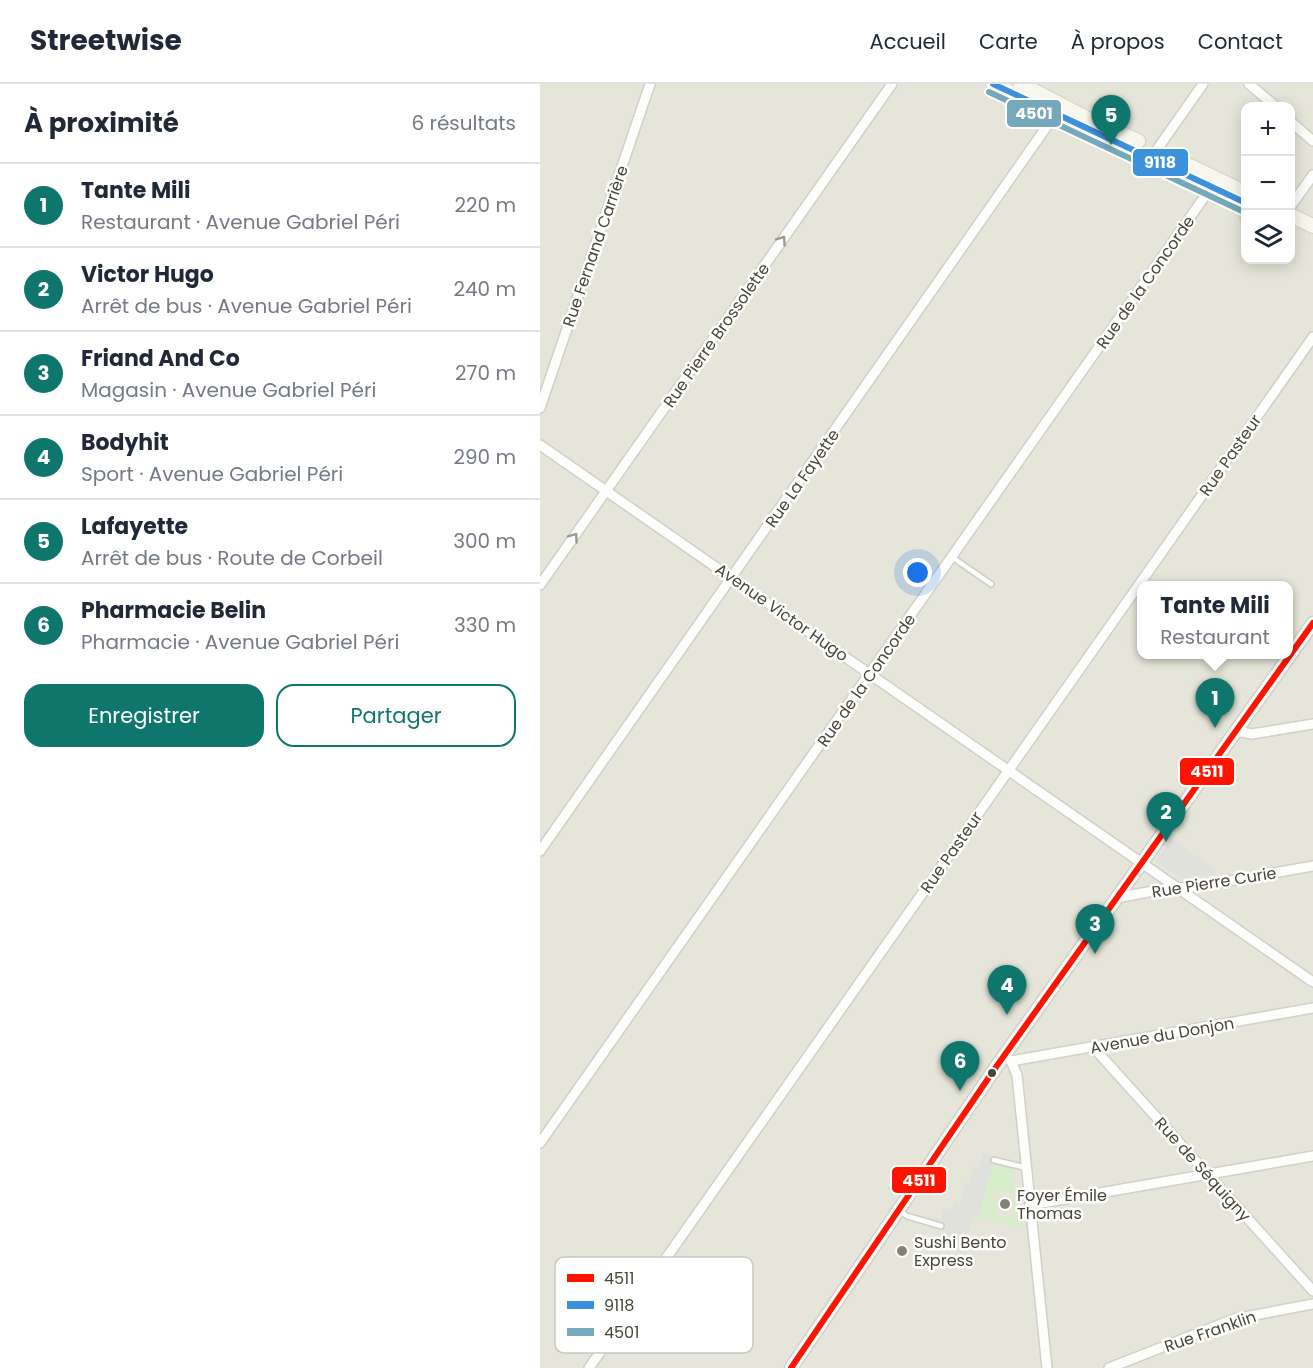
<!DOCTYPE html>
<html lang="fr">
<meta charset="utf-8">
<style>
body{margin:0;font-family:Poppins,sans-serif;background:#f6f6f7;color:#1f2937}
.controls{position:absolute;right:18px;top:18px;display:grid;overflow:hidden;border-radius:12px;box-shadow:0 3px 15px #0003}
.controls button{width:54px;height:54px;display:grid;place-items:center;padding:0;border:0;border-bottom:2px solid #e0e1e3;background:#fff;color:#1f2937;font:30px sans-serif}
.you{position:absolute;left:378px;top:489px;width:21px;height:21px;margin:-15px;border:4px solid #fff;border-radius:50%;background:#1a73e8;box-shadow:0 0 0 9px #1a73e833}
.badge{display:grid;place-items:center;width:39px;height:39px;border-radius:50%;background:#0f766e;color:#fff;font-size:20px;font-weight:700}
.pin{position:absolute;translate:-50% -50px;filter:drop-shadow(0 2px 3px #0008)}
.pin::after{content:'';position:absolute;top:32px;width:21px;height:18px;background:inherit;clip-path:polygon(0 0,100% 0,50% 100%)}
.popup{position:absolute;left:597px;top:497px;width:156px;height:78px;box-sizing:border-box;display:grid;place-content:center;border-radius:12px;background:#fff;filter:drop-shadow(0 2px 4px #0005);font-size:20px;white-space:nowrap;color:#747a83}
.popup b{font-size:22px;color:#1f2937}
.popup::after{content:'';position:absolute;left:50%;top:100%;margin-left:-12px;border:12px solid transparent;border-top-color:#fff}
.list{margin:0;padding:0;list-style:none}
h2{display:flex;justify-content:space-between;align-items:center;height:78px;margin:0;padding:0 24px;font-size:26px}
h2 small{font-size:20px;font-weight:400;color:#747a83}
.list li{display:grid;grid-template-columns:39px 1fr auto;gap:18px;align-items:center;box-sizing:border-box;height:84px;padding:0 24px;border-top:2px solid #e0e1e3}
.list b{display:block;font-size:22px;white-space:nowrap}
.list p{margin:0;font-size:20px;white-space:nowrap;color:#747a83}
.list em{font-size:20px;font-style:normal;color:#747a83}
.actions{display:flex;gap:12px;padding:18px 24px}
.actions a{flex:1;padding:14px 0;border:2px solid #0f766e;border-radius:18px;text-align:center;font-size:21px;color:#0f766e}
.actions .main{background:#0f766e;color:#fff}
.icon{flex:none;width:33px;height:33px;fill:none;stroke:currentColor;stroke-width:2;stroke-linecap:round;stroke-linejoin:round}
.map{position:relative;flex:none;width:773px;height:1284px;overflow:hidden}
header{display:flex;align-items:center;gap:36px;box-sizing:border-box;height:84px;padding:0 30px;background:#fff;border-bottom:2px solid #e0e1e3}
header strong{font-size:28px}
nav{display:flex;gap:33px;margin-inline-start:auto;font-size:21px}
main{display:flex}
aside{flex:1;background:#fff}
.map>svg:first-child{display:block}
</style>
<header>
<strong>Streetwise</strong>
<nav><a>Accueil</a><a>Carte</a><a>À propos</a><a>Contact</a></nav>
</header>
<main>
<aside>
<h2>À proximité<small>6 résultats</small></h2>
<ul class="list">
<li><span class="badge">1</span><div><b>Tante Mili</b><p>Restaurant · Avenue Gabriel Péri</p></div><em>220 m</em></li>
<li><span class="badge">2</span><div><b>Victor Hugo</b><p>Arrêt de bus · Avenue Gabriel Péri</p></div><em>240 m</em></li>
<li><span class="badge">3</span><div><b>Friand And Co</b><p>Magasin · Avenue Gabriel Péri</p></div><em>270 m</em></li>
<li><span class="badge">4</span><div><b>Bodyhit</b><p>Sport · Avenue Gabriel Péri</p></div><em>290 m</em></li>
<li><span class="badge">5</span><div><b>Lafayette</b><p>Arrêt de bus · Route de Corbeil</p></div><em>300 m</em></li>
<li><span class="badge">6</span><div><b>Pharmacie Belin</b><p>Pharmacie · Avenue Gabriel Péri</p></div><em>330 m</em></li>
</ul>
<div class="actions"><a class="main">Enregistrer</a><a>Partager</a></div>
</aside>
<div class="map">
<svg width="773" height="1284" viewBox="0 0 773 1284">
<rect width="100%" height="100%" fill="#f2f2ec"/>
<path fill="#e6e5d9" fill-rule="evenodd" d="M0,0h773v1284h-773zM706,22h44v154h-44zM602,502h146v68h-146z"/>
<path fill="#d8eecb" d="M453,1079l18,5 4,29 -1,3 -4,-10 -7,3 -7,-2 -3,2v4l4,2 -2,8 3,4 -3,2v4l4,2 3,-3 11,1 1,-12 4,2 5,-1v5l-5,-1 1,13 7,2v4l-47,-12z"/>
<path fill="#e1e1dc" d="M631,756l7,3 35,25 3,5 -31,6 -30,-17z
M442,1070l13,3 -16,60h-5l-7,23 3,2 -4,13 -23,-8 5,-15 -18,-6 2,-9 9,2 3,-11 8,2 2,-8 6,1 5,-21h5l4,-15 5,1z"/>
<g fill="none" stroke-linecap="round" stroke-linejoin="round">
<defs>
<path id="service" d="M700,120l6,23
M750,141h1
M412,473l39,27
M454,1076l33,8
M359,1126l8,6 34,10"/>
<path id="minor" d="M709,0l26,22
M750,37l23,20
M616,67l47,-67
M750,123l23,-32
M0,324l110,-324
M0,361l773,537
M0,501l352,-501
M696,647l16,3 61,-10
M0,767l519,-742
M576,814l48,-9 30,-2 119,-21
M553,963l220,244
M471,977l6,14 30,293
M471,977l302,-53
M0,1059l672,-957
M490,1121l283,-49
M49,1284l724,-1031
M569,1284l125,-49 79,-15"/>
<path id="tertiary" d="M251,1284l205,-301 317,-444"/>
<path id="secondary" d="M453,0l253,119
M481,0l69,36 48,21
M650,82l54,26
M750,131l23,11"/>
</defs>
<use href="#service" stroke="#d0d0c9" stroke-width="8"/>
<use href="#minor" stroke="#d0d0c9" stroke-width="12"/>
<use href="#tertiary" stroke="#d0d0c9" stroke-width="15"/>
<use href="#secondary" stroke="#d2d2c2" stroke-width="16"/>
<use href="#service" stroke="#fdfdfc" stroke-width="4.5"/>
<use href="#minor" stroke="#fdfdfc" stroke-width="9"/>
<use href="#tertiary" stroke="#fdfdfc" stroke-width="12"/>
<use href="#secondary" stroke="#f7f7ef" stroke-width="14"/>
<defs>
<path id="bus-1" d="M251,1284l205,-301 317,-444"/>
<path id="bus-2" d="M453,0l253,119"/>
<path id="bus-3" d="M449,8l253,119"/>
</defs>
<use href="#bus-1" stroke="#fff" stroke-width="10"/>
<use href="#bus-2" stroke="#fff" stroke-width="10"/>
<use href="#bus-3" stroke="#fff" stroke-width="10"/>
<use href="#bus-1" stroke="#ff1400" stroke-width="6"/>
<use href="#bus-2" stroke="#3c91dc" stroke-width="6"/>
<use href="#bus-3" stroke="#74a8ba" stroke-width="6"/>
</g>
<defs><path id="oneway-chevron" d="M-2-3.5L2.5 0L-2 3.5" fill="none" stroke-width="1.6" stroke-linecap="round" stroke-linejoin="round" transform="scale(1.5)"/></defs>
<g stroke="#9a9890">
<use href="#oneway-chevron" transform="translate(242 156) rotate(-55)"/>
<use href="#oneway-chevron" transform="translate(34 453) rotate(-55)"/>
</g>
<circle fill="#494637" stroke="#fff" stroke-width="2" cx="452" cy="989" r="5"/>
<g fill="#848276" stroke="#fff" stroke-width="2">
<circle cx="465" cy="1120" r="6"/>
<circle cx="362" cy="1167" r="6"/>
</g>
<g text-anchor="middle" stroke-width="5" stroke-linejoin="round" paint-order="stroke">
<g font-size="16" fill="#494637" stroke="#fff">
<text transform="translate(55 162) rotate(-71)" y="6">Rue Fernand Carrière</text>
<text transform="translate(605 198) rotate(-55)" y="6">Rue de la Concorde</text>
<text transform="translate(176 251) rotate(-55)" y="6">Rue Pierre Brossolette</text>
<text transform="translate(690 371) rotate(-55)" y="6">Rue Pasteur</text>
<text transform="translate(262 394) rotate(-55)" y="6">Rue La Fayette</text>
<text transform="translate(242 528) rotate(35)" y="6">Avenue Victor Hugo</text>
<text transform="translate(326 596) rotate(-55)" y="6">Rue de la Concorde</text>
<text transform="translate(411 768) rotate(-55)" y="6">Rue Pasteur</text>
<text transform="translate(674 798) rotate(-9)" y="6">Rue Pierre Curie</text>
<text transform="translate(622 951) rotate(-10)" y="6">Avenue du Donjon</text>
<text transform="translate(663 1085) rotate(48)" y="6">Rue de Séquigny</text>
<text transform="translate(670 1247) rotate(-19)" y="6">Rue Franklin</text>
</g>
<g font-size="16" fill="#494637" stroke="#fff" text-anchor="start">
<text x="477" y="1117">Foyer Émile<tspan x="477" dy="18">Thomas</tspan></text>
<text x="374" y="1164">Sushi Bento<tspan x="374" dy="18">Express</tspan></text>
</g>
</g>
<rect x="15" y="1173" width="198" height="96" rx="9" fill="#fff" stroke="#c8c8c3" stroke-width="1.5"/>
<rect x="27" y="1190" width="27" height="8" fill="#ff1400"/>
<rect x="27" y="1217" width="27" height="8" fill="#3c91dc"/>
<rect x="27" y="1244" width="27" height="8" fill="#74a8ba"/>
<g font-size="16" fill="#494637">
<text x="64" y="1200">4511</text>
<text x="64" y="1227">9118</text>
<text x="64" y="1254">4501</text>
</g>
<g stroke="#fff" stroke-width="2">
<rect x="466" y="15" width="56" height="29" rx="6" fill="#74a8ba"/>
<rect x="592" y="64" width="57" height="29" rx="6" fill="#3c91dc"/>
<rect x="639" y="673" width="56" height="29" rx="6" fill="#ff1400"/>
<rect x="351" y="1082" width="56" height="28" rx="6" fill="#ff1400"/>
</g>
<g font-size="16" text-anchor="middle" font-weight="bold" fill="#fff">
<text x="494" y="35">4501</text>
<text x="620" y="84">9118</text>
<text x="667" y="693">4511</text>
<text x="379" y="1102">4511</text>
</g>
</svg>
<div class="controls">
<button>+</button>
<button>−</button>
<button><svg class="icon" aria-label="layers" viewBox="0 0 24 24"><path d="M12 4l9 5-9 5-9-5zM3 14l9 5 9-5"/></svg></button>
</div>
<div class="you"></div>
<div class="pin badge" style="left:675px;top:644px">1</div>
<div class="popup"><b>Tante Mili</b>Restaurant</div>
<div class="pin badge" style="left:626px;top:758px">2</div>
<div class="pin badge" style="left:555px;top:870px">3</div>
<div class="pin badge" style="left:467px;top:931px">4</div>
<div class="pin badge" style="left:571px;top:61px">5</div>
<div class="pin badge" style="left:420px;top:1007px">6</div>
</div>
</main>
